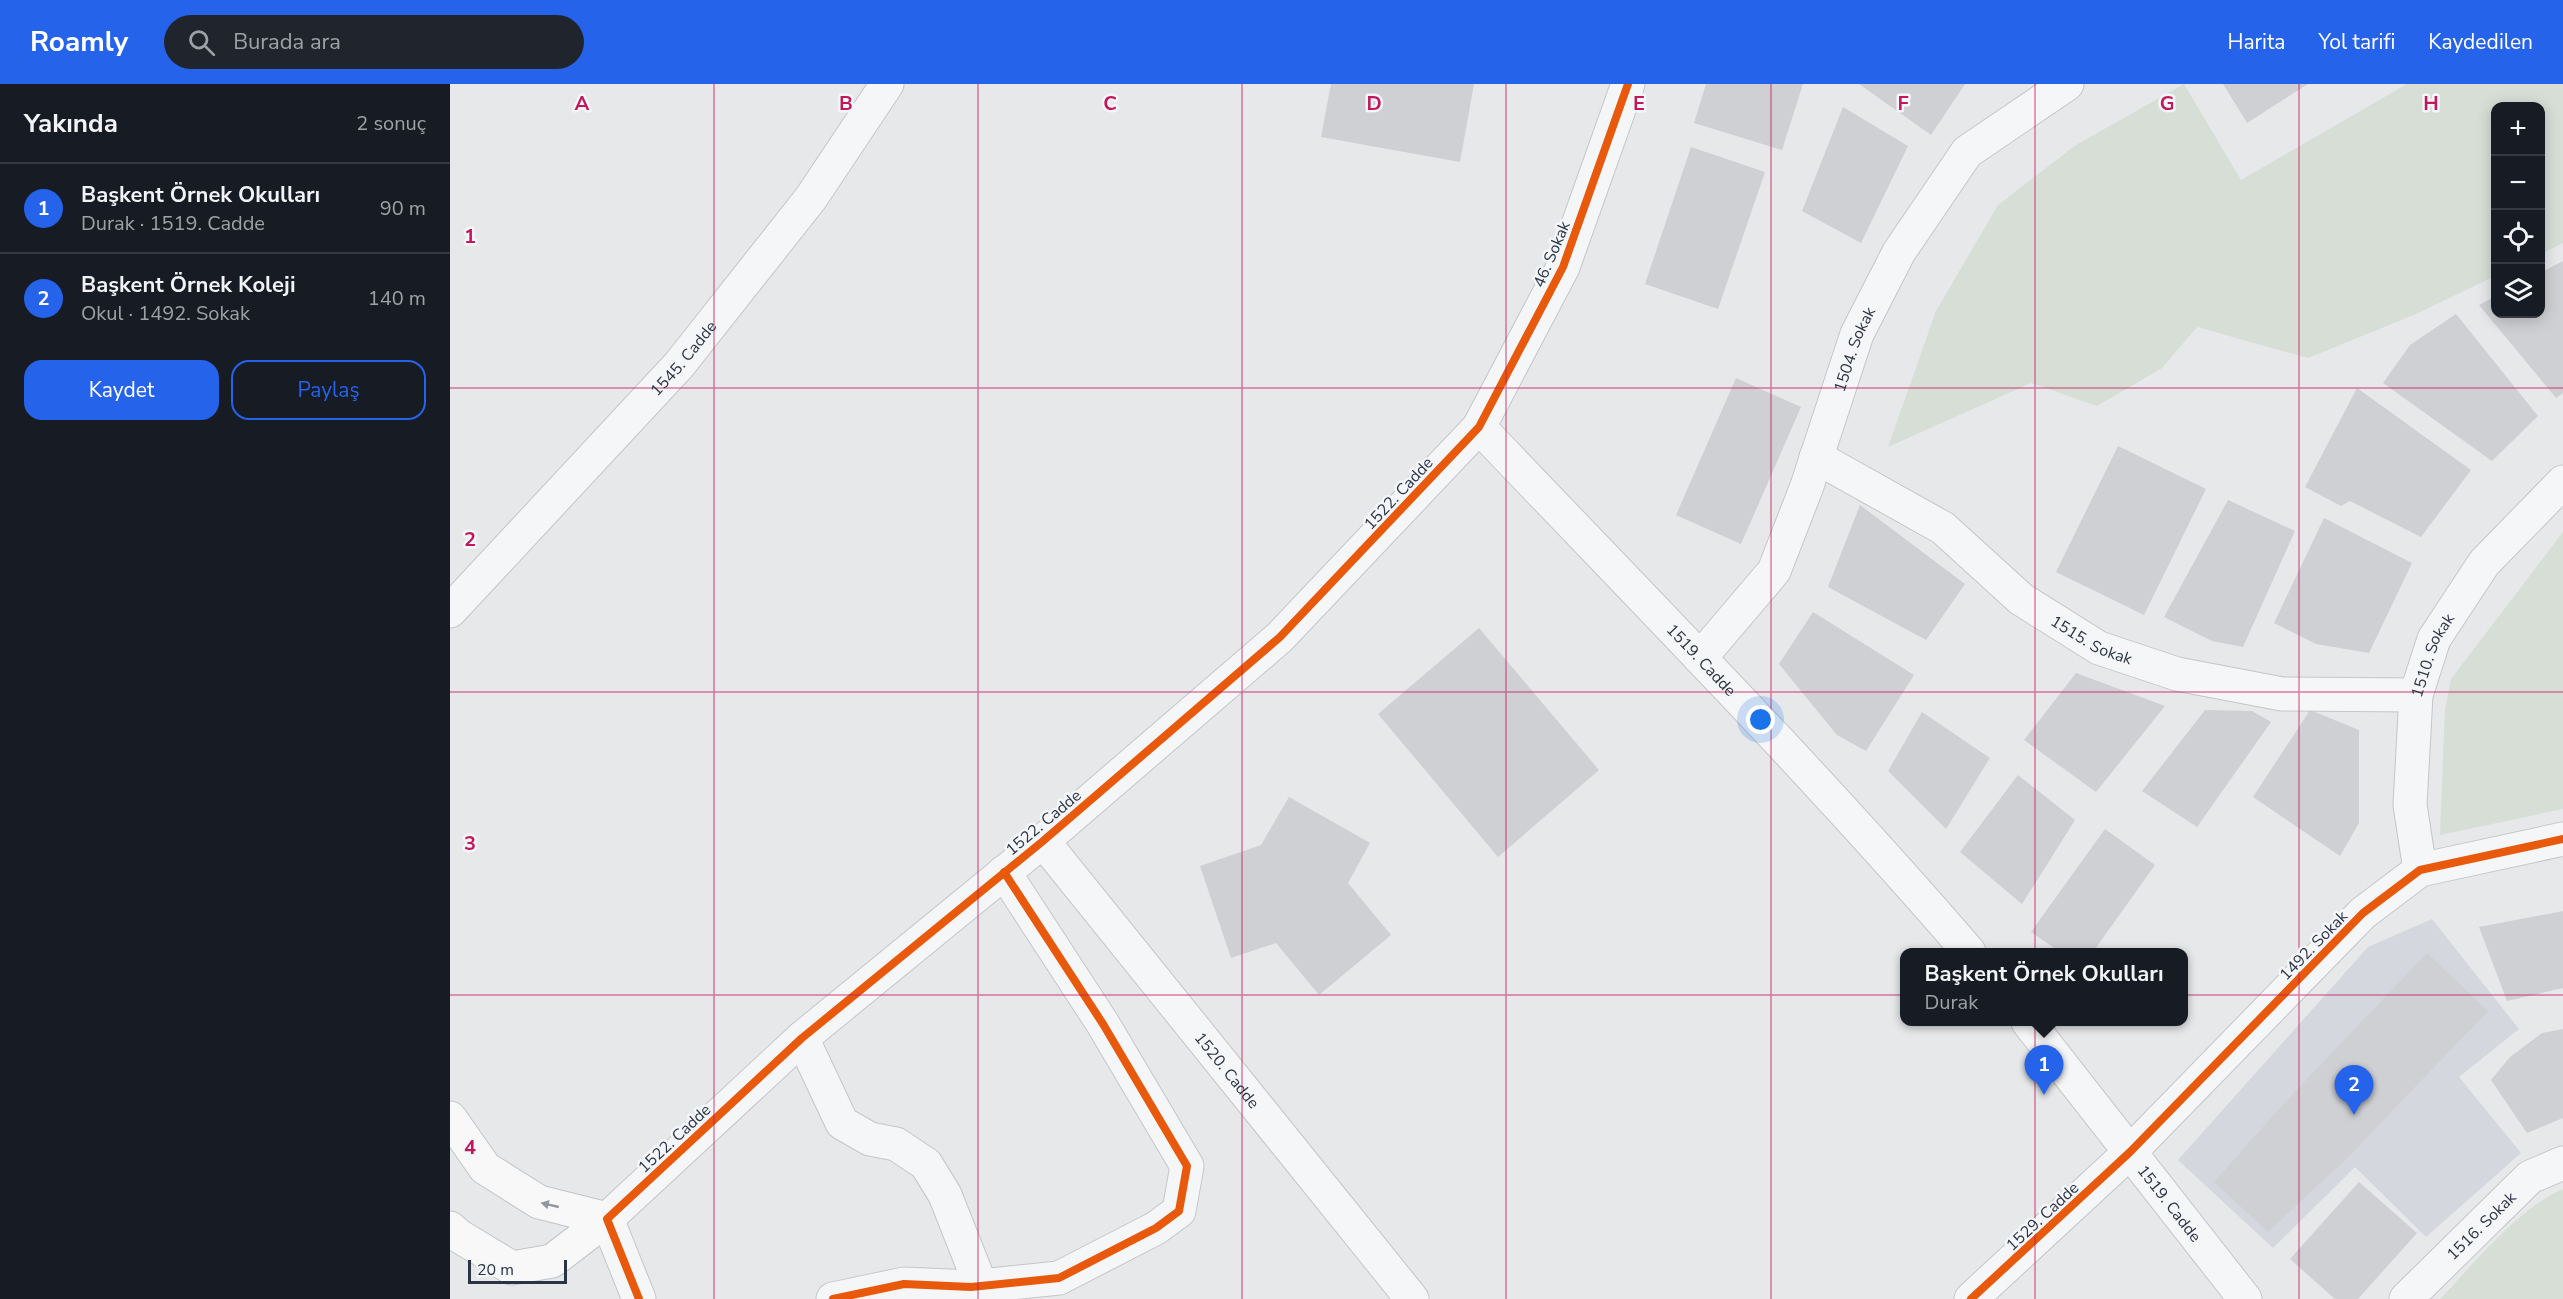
<!DOCTYPE html>
<html lang="tr">
<meta charset="utf-8">
<style>
body{margin:0;font-family:"Nunito Sans",sans-serif;background:#20242c;color:#f1f3f6}
.controls{position:absolute;right:18px;top:18px;display:grid;overflow:hidden;border-radius:12px;box-shadow:0 3px 15px #0003}
.controls button{width:54px;height:54px;display:grid;place-items:center;padding:0;border:0;border-bottom:2px solid #363941;background:#171b24;color:#f1f3f6;font:30px sans-serif}
.scale{position:absolute;left:18px;bottom:15px;width:99px;box-sizing:border-box;padding-left:6px;border:3px solid #2b3445;border-top:0;font-size:16px;line-height:21px;white-space:nowrap;color:#2b3445;-webkit-text-stroke:4px #f4f6f9;paint-order:stroke}
.you{position:absolute;left:1311px;top:636px;width:21px;height:21px;margin:-15px;border:4px solid #fff;border-radius:50%;background:#1a73e8;box-shadow:0 0 0 9px #1a73e833}
.badge{display:grid;place-items:center;width:39px;height:39px;border-radius:50%;background:#2563eb;color:#fff;font-size:20px;font-weight:700}
.pin{position:absolute;translate:-50% -50px;filter:drop-shadow(0 2px 3px #0008)}
.pin::after{content:'';position:absolute;top:32px;width:21px;height:18px;background:inherit;clip-path:polygon(0 0,100% 0,50% 100%)}
.popup{position:absolute;left:1450px;top:864px;width:288px;height:78px;box-sizing:border-box;display:grid;place-content:center;border-radius:12px;background:#171b24;filter:drop-shadow(0 2px 4px #0005);font-size:20px;white-space:nowrap;color:#9ea1a6}
.popup b{font-size:22px;color:#f1f3f6}
.popup::after{content:'';position:absolute;left:50%;top:100%;margin-left:-12px;border:12px solid transparent;border-top-color:#171b24}
.list{margin:0;padding:0;list-style:none}
h2{display:flex;justify-content:space-between;align-items:center;height:78px;margin:0;padding:0 24px;font-size:26px}
h2 small{font-size:20px;font-weight:400;color:#9ea1a6}
.list li{display:grid;grid-template-columns:39px 1fr auto;gap:18px;align-items:center;box-sizing:border-box;height:90px;padding:0 24px;border-top:2px solid #363941}
.list b{display:block;font-size:22px;white-space:nowrap}
.list p{margin:0;font-size:20px;white-space:nowrap;color:#9ea1a6}
.list em{font-size:20px;font-style:normal;color:#9ea1a6}
.actions{display:flex;gap:12px;padding:18px 24px}
.actions a{flex:1;padding:14px 0;border:2px solid #2563eb;border-radius:18px;text-align:center;font-size:21px;color:#2563eb}
.actions .main{background:#2563eb;color:#fff}
.icon{flex:none;width:33px;height:33px;fill:none;stroke:currentColor;stroke-width:2;stroke-linecap:round;stroke-linejoin:round}
.map{position:relative;flex:none;width:2113px;height:1215px;overflow:hidden}
header{display:flex;align-items:center;gap:36px;box-sizing:border-box;height:84px;padding:0 30px;background:#2563eb;color:#fff}
header strong{font-size:28px}
nav{display:flex;gap:33px;margin-inline-start:auto;font-size:21px}
.search{width:420px;height:54px;background:#20242c;display:flex;align-items:center;gap:15px;box-sizing:border-box;padding:0 21px;border-radius:33px;color:#9ea1a6;font-size:22px}
main{display:flex}
aside{flex:1;background:#171b24}
.map>svg:first-child{display:block}
</style>
<header>
<strong>Roamly</strong>
<div class="search"><svg class="icon" aria-label="search" viewBox="0 0 24 24"><circle cx="10" cy="10" r="6"/><path d="M15 15l6 6"/></svg>Burada ara</div>
<nav><a>Harita</a><a>Yol tarifi</a><a>Kaydedilen</a></nav>
</header>
<main>
<aside>
<h2>Yakında<small>2 sonuç</small></h2>
<ul class="list">
<li><span class="badge">1</span><div><b>Başkent Örnek Okulları</b><p>Durak · 1519. Cadde</p></div><em>90 m</em></li>
<li><span class="badge">2</span><div><b>Başkent Örnek Koleji</b><p>Okul · 1492. Sokak</p></div><em>140 m</em></li>
</ul>
<div class="actions"><a class="main">Kaydet</a><a>Paylaş</a></div>
</aside>
<div class="map">
<svg width="2113" height="1215" viewBox="0 0 2113 1215">
<rect width="100%" height="100%" fill="#e6e8ea"/>
<path fill="#d4d7dd" d="M1982,835l87,110 -60,48 62,76 -95,84 -71,-70 -82,81 -95,-88 190,-213z"/>
<path fill="#d6ded6" d="M1734,0l57,96 166,-96h156v159l-22,11 -1,-148h-44l-1,170 -79,38 -108,44 -111,-31 -35,41 -65,38 -66,-23 -143,64 48,-136 62,-106 78,-60z
M2113,448v277l-123,26 5,-126 6,-30z
M2113,1105v110h-123c35,-36 77,-90 123,-110z"/>
<path fill="#ced0d3" d="M881,0h143l-14,78 -139,-25z
M1256,0h97l-21,66 -88,-27z
M1409,0h106l-34,51z
M1773,0h85l-61,39z
M1393,23l65,39 -47,97 -59,-32z
M1241,63l74,25 -47,137 -73,-25z
M2113,177v132l-7,5 -77,-93 17,-9v18h44v-41z
M2006,230l82,102 -46,45 -109,-78 27,-38z
M1286,294l65,29 -60,137 -65,-29z
M1907,304l114,82 -50,67 -71,-36 -9,5 -36,-19z
M1668,362l88,43 -62,126 -88,-43z
M1778,416l67,31 -52,116 -31,-6 -48,-24z
M1410,421l105,79 -39,56 -98,-53z
M1874,434l88,45 -43,90 -53,-9 -42,-21z
M1363,528l101,63 -48,76 -29,-16 -58,-71z
M1029,544l120,142 -101,87 -120,-143z
M1626,589l89,33 -69,86 -72,-52z
M1755,626l47,1 19,11 -74,105 -55,-36z
M1860,626l49,20v93l-19,33 -87,-59z
M1472,628l68,46 -44,71 -58,-58z
M1568,691l57,45 -53,84 -62,-52z
M839,713l81,46 -22,40 43,52 -72,60 -43,-52 -45,15 -31,-92 61,-21z
M1655,745l50,36 -62,87h-33l-29,-20z
M2113,827v77l-56,13 -28,-74z
M1977,869l61,58 -141,147 -79,74 -54,-50 73,-82z
M2113,945v89l-36,15 -36,-53 19,-23 32,-24z
M1909,1098l58,51 -59,66h-23l-45,-40z"/>
<g fill="none" stroke-linecap="round" stroke-linejoin="round">
<defs>
<g id="minor">
<path id="s1" d="M1029,343c165,173 334,344 490,525"/>
<path id="s2" d="M1366,373l127,71 78,71 78,49 78,26 105,20 134,1"/>
<path id="s3" d="M0,527l229,-246 132,-167 76,-114"/>
<path id="s4" d="M1250,574l74,-87 33,-85 50,-152 42,-82 68,-100 100,-68"/>
<path id="s5" d="M593,757l369,458"/>
<path id="s6" d="M1970,786l-10,-65 6,-110 18,-56 50,-76 79,-81"/>
<path id="s7" d="M1578,938l217,277"/>
<path d="M352,954l40,85 28,16 26,5 30,20 19,31 36,91"/>
<path d="M189,1215l-32,-80 195,-181 241,-197 237,-204 199,-210 84,-160 65,-183"/>
<path d="M383,1215l71,-15 67,3 88,-9 97,-50 23,-17 8,-45 -84,-142 -99,-152"/>
<path d="M1521,1215l159,-147 233,-239 57,-43 143,-31"/>
<path id="s8" d="M1956,1215l124,-122 33,-14"/>
</g>
<path id="major" d="M0,1034l35,50 54,34 68,17
M0,1144l9,8 53,32 40,-7 55,-42"/>
</defs>
<use href="#minor" stroke="#c4c6c8" stroke-width="35"/>
<use href="#major" stroke="#c2c5c8" stroke-width="35"/>
<use href="#minor" stroke="#f5f6f7" stroke-width="33"/>
<use href="#major" stroke="#f8f8f8" stroke-width="33"/>
<defs>
<path id="cycleway" d="M189,1215l-32,-80 195,-181 241,-197 237,-204 199,-210 84,-160 65,-183
M383,1215l71,-15 67,3 88,-9 97,-50 23,-17 8,-45 -84,-142 -99,-152
M1521,1215l159,-147 233,-239 57,-43 143,-31"/>
</defs>
<use href="#cycleway" stroke="#f4f6f9" stroke-width="11"/>
<use href="#cycleway" stroke="#e8590c" stroke-width="8"/>
</g>
<defs><path id="oneway-solid" d="M-6-.8H1V-3.2L6.5 0L1 3.2V.8H-6Z" transform="scale(1.5)"/></defs>
<use fill="#92969e" href="#oneway-solid" transform="translate(100 1121) rotate(-167)"/>
<path fill="none" stroke="#c2185b" stroke-width="1.5" stroke-opacity="0.55" d="M264,0v1215M528,0v1215M792,0v1215M1056,0v1215M1321,0v1215M1585,0v1215M1849,0v1215M0,304h2113M0,608h2113M0,911h2113"/>
<g text-anchor="middle" stroke-width="5" stroke-linejoin="round" paint-order="stroke">
<g font-size="16" fill="#2b3445" stroke="#f4f6f9">
<text transform="translate(1101 170) rotate(-67)" y="6">46. Sokak</text>
<text dy="6" stroke="none"><textPath href="#s4" startOffset="350">1504. Sokak</textPath></text>
<text dy="6" stroke="none"><textPath href="#s3" startOffset="344">1545. Cadde</textPath></text>
<text transform="translate(948 409) rotate(-47)" y="6">1522. Cadde</text>
<text dy="6" stroke="none"><textPath href="#s2" startOffset="333">1515. Sokak</textPath></text>
<text dy="6" stroke="none"><textPath href="#s6" startOffset="219">1510. Sokak</textPath></text>
<text dy="6" stroke="none"><textPath href="#s1" startOffset="322">1519. Cadde</textPath></text>
<text transform="translate(593 738) rotate(-40)" y="6">1522. Cadde</text>
<text transform="translate(1863 861) rotate(-46)" y="6">1492. Sokak</text>
<text dy="6" stroke="none"><textPath href="#s5" startOffset="294">1520. Cadde</textPath></text>
<text transform="translate(224 1054) rotate(-43)" y="6">1522. Cadde</text>
<text dy="6" stroke="none"><textPath href="#s7" startOffset="230">1519. Cadde</textPath></text>
<text transform="translate(1592 1132) rotate(-43)" y="6">1529. Cadde</text>
<text dy="6" stroke="none"><textPath href="#s8" startOffset="105">1516. Sokak</textPath></text>
</g>
</g>
<g font-size="20" text-anchor="middle" font-weight="bold" fill="#c2185b" stroke="#f4f6f9" stroke-width="5" stroke-linejoin="round" paint-order="stroke">
<text x="132" y="26">A</text>
<text x="396" y="26">B</text>
<text x="660" y="26">C</text>
<text x="924" y="26">D</text>
<text x="1189" y="26">E</text>
<text x="1453" y="26">F</text>
<text x="1717" y="26">G</text>
<text x="1981" y="26">H</text>
<text x="20" y="159">1</text>
<text x="20" y="462">2</text>
<text x="20" y="766">3</text>
<text x="20" y="1070">4</text>
</g>
</svg>
<div class="controls">
<button>+</button>
<button>−</button>
<button><svg class="icon" aria-label="locate" viewBox="0 0 24 24"><circle cx="12" cy="12" r="6"/><path d="M12 2v4M12 18v4M2 12h4M18 12h4"/></svg></button>
<button><svg class="icon" aria-label="layers" viewBox="0 0 24 24"><path d="M12 4l9 5-9 5-9-5zM3 14l9 5 9-5"/></svg></button>
</div>
<div class="scale">20 m</div>
<div class="you"></div>
<div class="pin badge" style="left:1594px;top:1011px">1</div>
<div class="popup"><b>Başkent Örnek Okulları</b>Durak</div>
<div class="pin badge" style="left:1904px;top:1031px">2</div>
</div>
</main>
